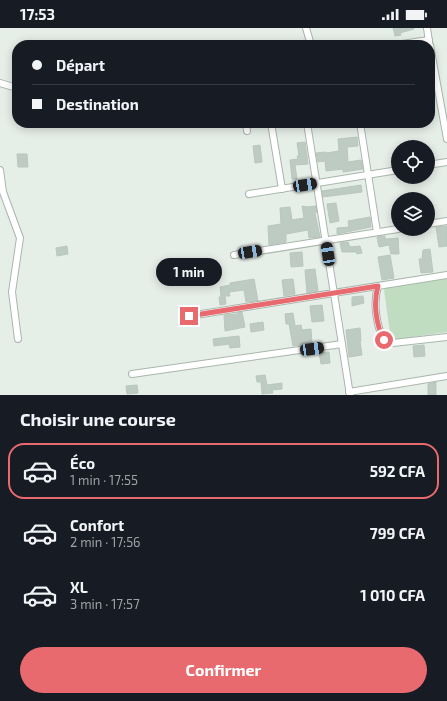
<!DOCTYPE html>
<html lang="fr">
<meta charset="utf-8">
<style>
body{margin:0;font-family:"Exo 2",sans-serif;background:#242831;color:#f1f3f6;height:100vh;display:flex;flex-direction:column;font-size:15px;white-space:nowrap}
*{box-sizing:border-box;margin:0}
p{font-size:13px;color:#9ea1a6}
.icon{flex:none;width:22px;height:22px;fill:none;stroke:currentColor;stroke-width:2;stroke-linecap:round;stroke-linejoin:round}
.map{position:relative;height:367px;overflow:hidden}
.drawer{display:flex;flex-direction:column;background:#171b24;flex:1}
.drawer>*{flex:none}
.top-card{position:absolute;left:12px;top:12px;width:423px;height:88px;border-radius:16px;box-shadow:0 2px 10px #0003;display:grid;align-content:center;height:88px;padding:0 20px;background:#171b24}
.fabs{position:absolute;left:391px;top:112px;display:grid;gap:8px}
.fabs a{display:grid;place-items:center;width:44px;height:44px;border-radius:50%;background:#171b24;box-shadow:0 2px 10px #0003;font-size:20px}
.end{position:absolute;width:18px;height:18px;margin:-9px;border:5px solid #e86a6f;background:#fff;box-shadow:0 0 0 2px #fff}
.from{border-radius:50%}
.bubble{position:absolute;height:28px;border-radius:14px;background:#171b24;box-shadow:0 2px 10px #0003;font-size:13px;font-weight:700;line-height:28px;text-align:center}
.car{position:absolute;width:12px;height:24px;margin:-12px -6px;border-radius:5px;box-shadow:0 0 3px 1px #0007;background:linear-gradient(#222 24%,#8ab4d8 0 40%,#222 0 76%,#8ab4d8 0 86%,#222 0)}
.top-card b{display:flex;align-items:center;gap:14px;height:38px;font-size:15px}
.top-card b+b{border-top:1px solid #363941}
.top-card i{width:10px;height:10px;background:#f1f3f6}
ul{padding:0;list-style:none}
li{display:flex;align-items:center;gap:12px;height:56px;margin:0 8px 6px;padding:0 12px;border:2px solid transparent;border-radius:16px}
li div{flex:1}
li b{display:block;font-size:15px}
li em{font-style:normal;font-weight:700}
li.selected{border-color:#e86a6f}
li>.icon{width:36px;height:36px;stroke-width:1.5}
h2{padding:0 20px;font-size:18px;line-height:48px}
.primary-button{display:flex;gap:8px;margin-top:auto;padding:8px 20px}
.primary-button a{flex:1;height:46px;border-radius:24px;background:#e86a6f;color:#fff;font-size:16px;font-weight:700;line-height:46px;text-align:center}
.status{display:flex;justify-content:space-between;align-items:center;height:28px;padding:0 20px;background:#171b24;direction:ltr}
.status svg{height:11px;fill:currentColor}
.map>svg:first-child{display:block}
</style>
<div class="status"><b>17:53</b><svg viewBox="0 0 49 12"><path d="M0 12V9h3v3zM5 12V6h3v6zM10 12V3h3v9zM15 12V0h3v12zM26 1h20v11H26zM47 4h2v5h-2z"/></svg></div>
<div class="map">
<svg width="447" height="367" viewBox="0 0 447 367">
<rect width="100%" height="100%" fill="#e6eee8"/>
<polygon fill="#c1ddc1" points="447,250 447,304 391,312 384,262 386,259"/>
<g fill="#becbc3" stroke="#b9c7bd">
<polygon points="393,0 414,0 414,1 400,5 401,7 395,8"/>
<polygon points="357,109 358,118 347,119 348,134 361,132 363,141 343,144 343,141 326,143 325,133 318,134 316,125 326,124 326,125 339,123 338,111"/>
<polygon points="305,114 308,136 295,137 297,151 292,151 290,132 298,131 297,128 299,128 297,115"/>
<polygon points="260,117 262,134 255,135 253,118"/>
<polygon points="17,126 27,126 28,139 18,139"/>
<polygon points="361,157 362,164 323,169 322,163"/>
<polygon points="336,175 339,193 330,195 327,176"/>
<polygon points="302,178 307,179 316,178 317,184 315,185 320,209 309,210 308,202 286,206 286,214 269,217 268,198 281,196 280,180 290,179 292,192 304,190"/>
<polygon points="370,189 371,199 337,206 337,200 349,199 348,193"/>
<polygon points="447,198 447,218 439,219 436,199"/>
<polygon points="385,208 385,211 398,210 399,226 391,226 389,217 379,219 377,209"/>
<polygon points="348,214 350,219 360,218 362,225 357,226 356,224 342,224 340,215"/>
<polygon points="67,218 68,226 57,228 56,220"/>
<polygon points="430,221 433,244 421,245 419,231 422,231 423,222"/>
<polygon points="302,224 303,238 291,239 290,225"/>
<polygon points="390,227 394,250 382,252 378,229"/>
<polygon points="315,241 318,263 307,265 305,242"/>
<polygon points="254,251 258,273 246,274 244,262 229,264 230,268 225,268 226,276 220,277 219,269 221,269 220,259 230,257 230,255"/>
<polygon points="293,251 295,266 284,268 282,252"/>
<polygon points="363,268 364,275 352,278 352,269"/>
<polygon points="322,277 324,293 312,294 310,278"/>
<polygon points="242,284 245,299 225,303 224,287 237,286 237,285"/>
<polygon points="293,285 295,298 301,297 302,302 311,301 312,315 293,318 289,296 286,296 285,286"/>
<polygon points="263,294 264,302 251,304 250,296"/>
<polygon points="360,300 361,313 360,313 362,327 349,329 346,302"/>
<polygon points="239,308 240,319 230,320 229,316 214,318 213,311"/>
<polygon points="424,317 425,328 414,329 413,318"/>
<polygon points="329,324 330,335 321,336 319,325"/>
<polygon points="265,347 267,357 282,355 282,361 272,362 273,365 262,366 261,354 257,354 256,348"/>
<polygon points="436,354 436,367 428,367 428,356"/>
<polygon points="137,357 138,365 127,366 126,358"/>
</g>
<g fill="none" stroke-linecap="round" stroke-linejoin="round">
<defs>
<g id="minor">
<polyline points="306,0 311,17"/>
<polyline points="427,0 429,14"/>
<polyline points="395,17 429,12"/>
<polyline points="430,17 447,111"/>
<polyline points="0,55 17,60"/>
<polyline points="246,95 247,103"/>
<polyline points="271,95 282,161"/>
<polyline points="307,95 350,367"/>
<polyline points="360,95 377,204"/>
<polyline points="428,137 447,134"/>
<polyline points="0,142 3,164 20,210 12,264 18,311"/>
<polyline points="249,166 398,142"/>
<polyline points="428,196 447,193"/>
<polyline points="234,227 398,201"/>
<path d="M378 258C373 275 376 297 384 312L393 315 447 309"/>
<polyline points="189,288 447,247"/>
<polyline points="132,346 342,316"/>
<polyline points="349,364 447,348"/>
</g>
</defs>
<use href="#minor" stroke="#a9b6ad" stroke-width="8"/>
<use href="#minor" stroke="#fff" stroke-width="6"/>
</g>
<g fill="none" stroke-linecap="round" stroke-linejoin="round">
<path stroke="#e86a6f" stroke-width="5" d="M189 288 378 258C373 275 376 297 384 312"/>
</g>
</svg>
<div class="fabs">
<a><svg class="icon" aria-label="locate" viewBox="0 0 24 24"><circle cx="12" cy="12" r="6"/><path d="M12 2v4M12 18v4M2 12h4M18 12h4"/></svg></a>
<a><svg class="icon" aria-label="layers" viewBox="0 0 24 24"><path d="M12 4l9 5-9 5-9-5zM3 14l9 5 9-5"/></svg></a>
</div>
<i class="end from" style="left:384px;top:312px"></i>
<i class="end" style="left:189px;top:288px"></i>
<div class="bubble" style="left:156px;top:230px;width:66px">1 min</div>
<i class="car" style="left:305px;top:157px;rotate:81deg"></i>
<i class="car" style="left:250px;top:224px;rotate:81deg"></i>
<i class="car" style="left:328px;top:226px;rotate:351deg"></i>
<i class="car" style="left:312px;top:321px;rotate:82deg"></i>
<div class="top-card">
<b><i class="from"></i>Départ</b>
<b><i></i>Destination</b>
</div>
</div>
<section class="drawer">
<h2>Choisir une course</h2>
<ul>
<li class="selected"><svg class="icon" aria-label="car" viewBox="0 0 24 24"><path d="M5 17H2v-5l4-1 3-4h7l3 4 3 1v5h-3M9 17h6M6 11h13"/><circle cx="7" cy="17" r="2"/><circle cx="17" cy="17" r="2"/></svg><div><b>Éco</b><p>1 min · 17:55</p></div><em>592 CFA</em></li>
<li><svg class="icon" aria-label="car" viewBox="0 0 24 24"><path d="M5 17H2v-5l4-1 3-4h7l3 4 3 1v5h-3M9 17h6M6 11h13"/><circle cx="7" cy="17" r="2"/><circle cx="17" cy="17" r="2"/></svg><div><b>Confort</b><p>2 min · 17:56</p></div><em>799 CFA</em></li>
<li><svg class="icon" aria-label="car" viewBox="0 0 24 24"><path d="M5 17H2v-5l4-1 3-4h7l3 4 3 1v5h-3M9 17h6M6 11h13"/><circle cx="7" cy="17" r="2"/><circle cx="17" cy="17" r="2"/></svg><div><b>XL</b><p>3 min · 17:57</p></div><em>1 010 CFA</em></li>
</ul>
<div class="primary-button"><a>Confirmer</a></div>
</section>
